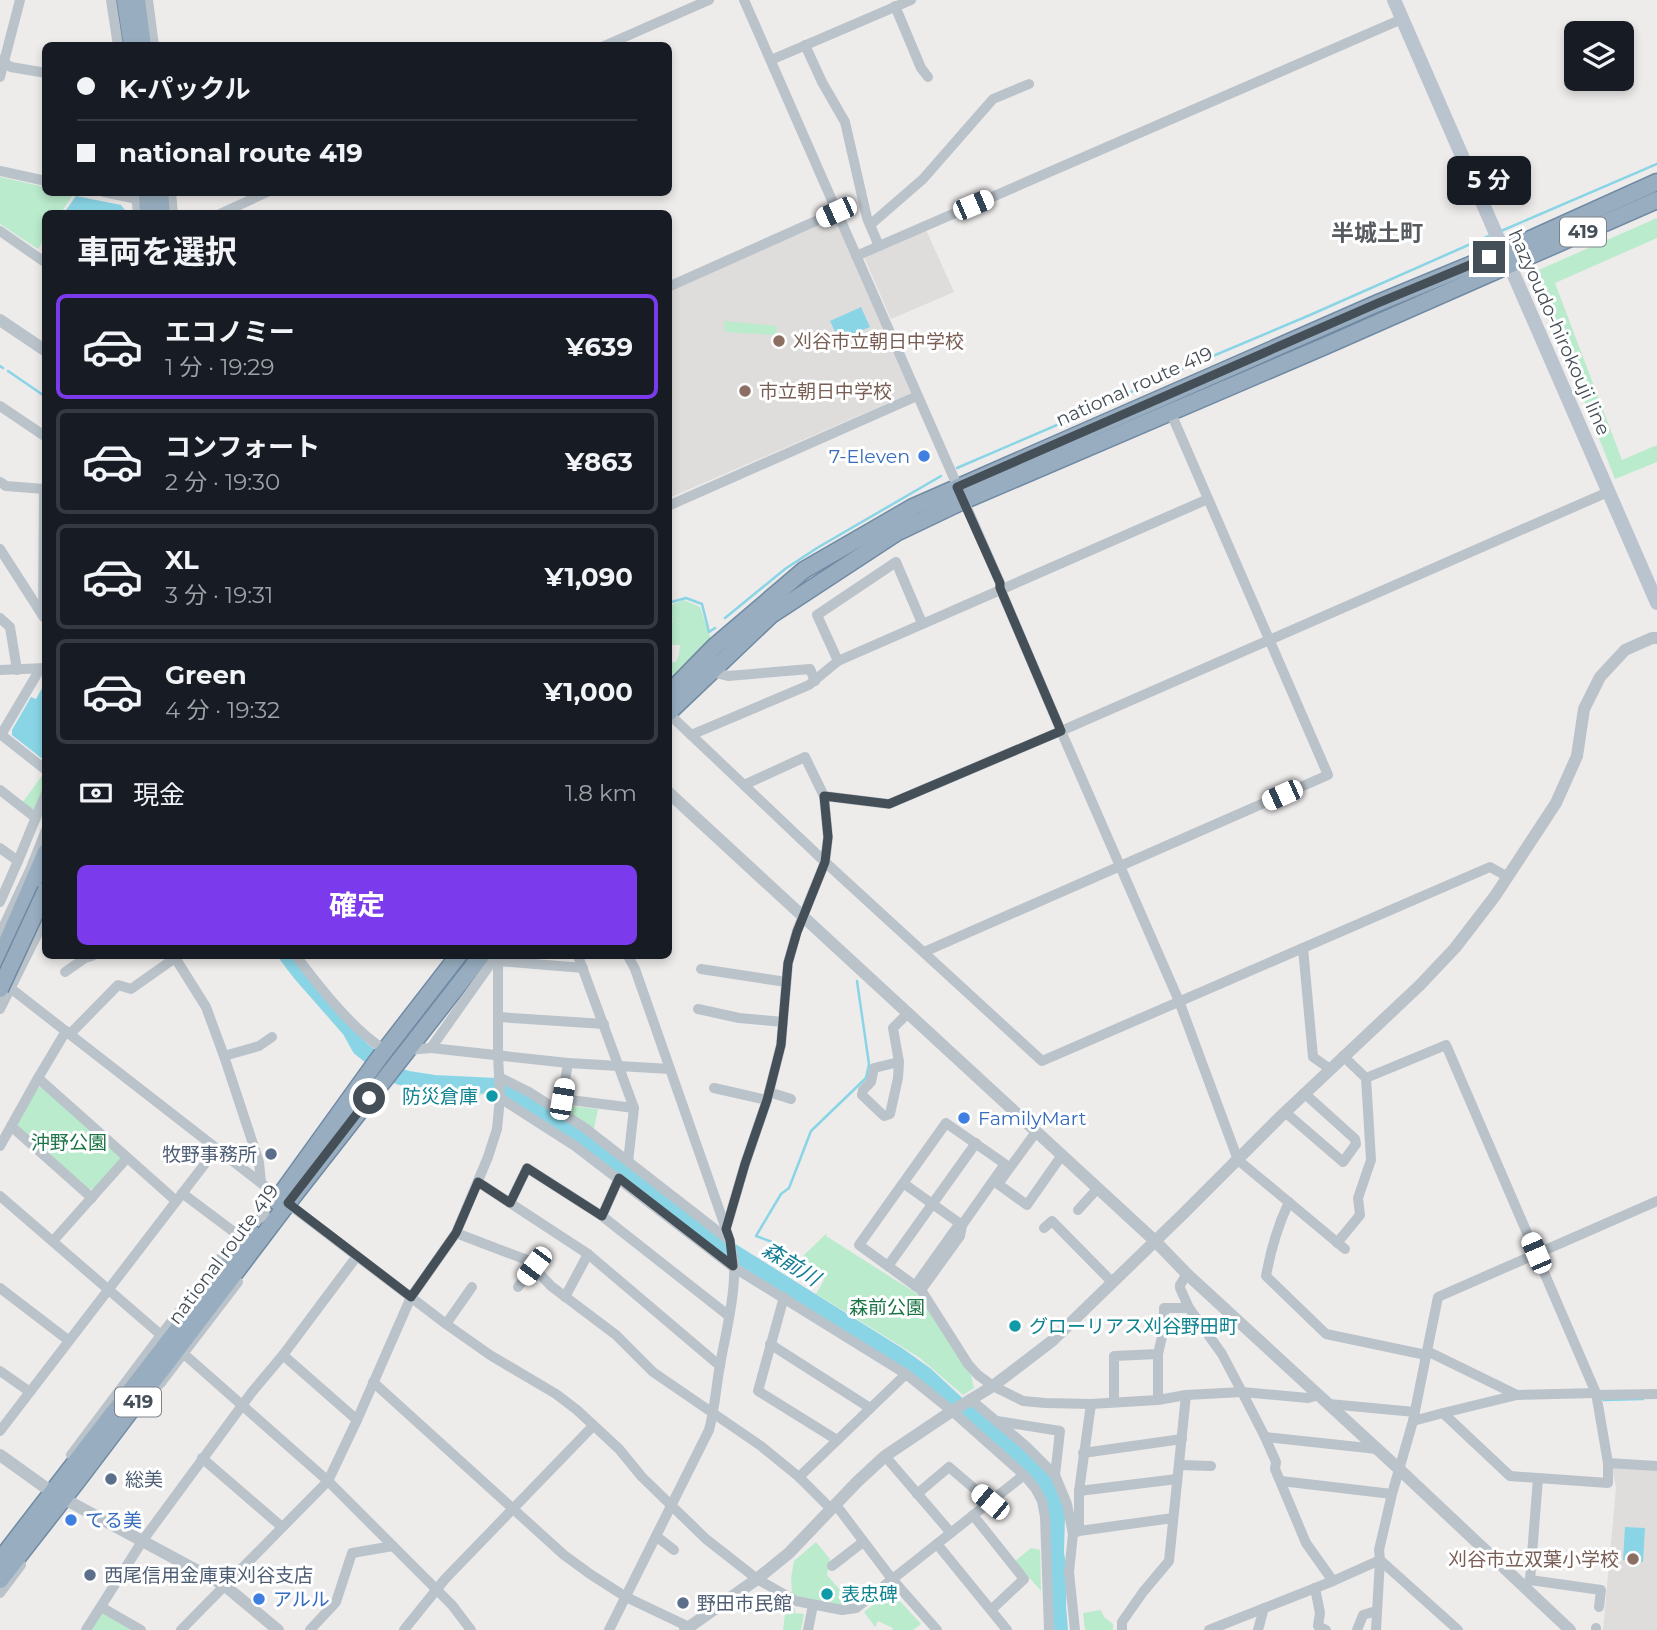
<!DOCTYPE html>
<html lang="ja">
<meta charset="utf-8">
<style>
body{margin:0;font-family:Montserrat,"Noto Sans JP",sans-serif;background:#242831;color:#f1f3f6;height:100vh;display:flex;flex-direction:column;font-size:26px;white-space:nowrap}
*{box-sizing:border-box;margin:0}
p{font-size:23px;color:#9ea1a6}
.icon{flex:none;width:38px;height:38px;fill:none;stroke:currentColor;stroke-width:2;stroke-linecap:round;stroke-linejoin:round}
.map{position:relative;flex:1;overflow:hidden}
.details{position:absolute;left:42px;top:210px;width:630px;height:749px;display:flex;flex-direction:column;background:#171b24;border-radius:10px;box-shadow:0 4px 10px #0003}
.details>*{flex:none}
.guide{position:absolute;left:42px;top:42px;width:630px;height:154px;border-radius:10px;box-shadow:0 4px 10px #0003;display:grid;align-content:center;height:154px;padding:0 35px;background:#171b24}
.tools{position:absolute;left:1564px;top:21px;display:grid;gap:14px}
.tools a{display:grid;place-items:center;width:70px;height:70px;border-radius:10px;background:#171b24;box-shadow:0 4px 10px #0003;font-size:35px}
.end{position:absolute;width:32px;height:32px;margin:-16px;border:9px solid #454f57;background:#fff;box-shadow:0 0 0 4px #fff}
.from{border-radius:50%}
.bubble{position:absolute;height:49px;border-radius:10px;background:#171b24;box-shadow:0 4px 10px #0003;font-size:23px;font-weight:700;line-height:49px;text-align:center}
.car{position:absolute;width:21px;height:42px;margin:-21px -10px;border-radius:9px;box-shadow:0 0 5px 2px #0007;background:linear-gradient(#fff 24%,#345 0 40%,#fff 0 76%,#345 0 86%,#fff 0)}
.guide b{display:flex;align-items:center;gap:24px;height:66px;font-size:26px}
.guide b+b{border-top:2px solid #363941}
.guide i{width:18px;height:18px;background:#f1f3f6}
ul{padding:0;list-style:none}
li{display:flex;align-items:center;gap:21px;height:105px;margin:0 14px 10px;padding:0 21px;border:4px solid #363941;border-radius:10px}
li div{flex:1}
li b{display:block;font-size:26px}
li em{font-style:normal;font-weight:700}
li.active{border-color:#7c3aed}
li>.icon{width:63px;height:63px;stroke-width:1.5}
h2{padding:0 35px;font-size:32px;line-height:84px}
.pay{display:flex;align-items:center;gap:18px;height:77px;padding:0 35px;font-size:26px}
.pay p{margin-inline-start:auto}
.action{display:flex;gap:14px;margin-top:auto;padding:14px 35px}
.action a{flex:1;height:80px;border-radius:10px;background:#7c3aed;color:#fff;font-size:28px;font-weight:700;line-height:80px;text-align:center}
.map>svg:first-child{display:block}
</style>
<div class="map">
<svg width="1657" height="1630" viewBox="0 0 1657 1630">
<rect width="100%" height="100%" fill="#eeebeb"/>
<g fill="#dfdcdc">
<polygon points="835,218 911,393 669,498 669,290"/>
<polygon points="926,230 954,292 891,319 864,257"/>
<polygon points="1614,1464 1657,1468 1657,1630 1603,1630 1616,1488 1612,1468"/>
</g>
<g fill="#baebcc">
<polygon points="0,177 45,187 46,192 74,193 61,213 46,214 45,238 38,249 0,224"/>
<polygon points="1657,218 1657,238 1555,283 1622,460 1657,445 1657,462 1615,479 1534,272"/>
<polygon points="724,321 777,326 776,335 725,332"/>
<polygon points="684,600 700,607 711,640 669,683 668,662 676,662 679,654 680,645 669,645 669,623 673,622 669,611 669,606"/>
<polygon points="44,773 45,775 45,783 34,812 22,803"/>
<path d="M405 1080 434 1084 487 1086 491 1092C464 1103 424 1092 397 1084Z"/>
<polygon points="36,1087 41,1087 120,1156 120,1160 93,1189 89,1189 18,1127 17,1122"/>
<polygon points="563,1105 598,1109 593,1133 559,1110"/>
<polygon points="827,1233 826,1236 916,1293 960,1355 971,1375 974,1388 963,1395 920,1358 818,1295 815,1296 824,1280 803,1256"/>
<polygon points="816,1542 830,1559 827,1575 852,1604 842,1606 792,1595 791,1578 794,1561"/>
<polygon points="1031,1548 1040,1550 1041,1591 1015,1561"/>
<polygon points="883,1597 898,1599 921,1624 913,1630 892,1630 893,1628 878,1621 875,1627 864,1612"/>
<polygon points="786,1606 795,1608 795,1613 804,1614 801,1630 783,1630"/>
<polygon points="1101,1610 1104,1617 1113,1624 1113,1630 1085,1630 1083,1613"/>
<polygon points="102,1613 131,1630 91,1630"/>
</g>
<g fill="#89d5e6">
<polygon points="76,196 121,205 125,210 125,213 64,213"/>
<polygon points="861,307 870,327 839,340 830,321"/>
<polygon points="45,683 45,761 12,735 12,730 31,697 36,699"/>
<polygon points="1625,1527 1645,1528 1643,1562 1623,1560"/>
</g>
<g fill="none" stroke-linecap="round" stroke-linejoin="round">
<g stroke="#89d5e6" stroke-width="2.5">
<polyline points="1501,231 1657,164"/>
<polyline points="0,366 3,368"/>
<polyline points="8,371 46,397"/>
<polyline points="1163,377 1310,315 1491,235"/>
<polyline points="957,468 1101,406 1150,383"/>
<polyline points="668,603 686,598 702,604 709,632 715,628"/>
<polyline points="725,618 785,569 817,548 941,476"/>
<polyline points="791,1253 775,1243 756,1236 781,1194 789,1188 811,1131 866,1078 869,1064 857,981"/>
<polyline points="1604,1400 1643,1399"/>
</g>
<polyline stroke="#89d5e6" stroke-width="16" points="287,956 300,973 350,1030 360,1048 394,1075 408,1079 434,1083 496,1086 511,1090 580,1136 722,1245 898,1355 926,1375 968,1414 1000,1438 1048,1486 1055,1501 1057,1514 1056,1553 1059,1572 1058,1607 1060,1630"/>
<defs>
<g id="trunk">
<polyline points="125,0 132,46"/>
<polyline points="137,0 143,46"/>
<polyline points="147,192 148,214"/>
<polyline points="160,192 162,214"/>
<polyline points="668,694 715,646 804,570 913,507 1378,303 1504,251 1657,182"/>
<polyline points="668,713 771,615 896,533 963,501 1325,346 1657,200"/>
<polyline points="0,958 46,852"/>
<polyline points="276,1201 379,1058 458,956"/>
<polyline points="0,1560 252,1233"/>
<polyline points="0,1580 78,1480 288,1203 481,956"/>
</g>
</defs>
<use href="#trunk" stroke="#708aa4" stroke-width="19"/>
<g stroke="#bac3ca" stroke-width="10">
<polyline points="111,0 118,46"/>
<polyline points="148,0 154,46"/>
<polyline points="895,6 921,68 928,77"/>
<polyline points="805,45 822,82 845,122 867,218 879,246"/>
<polyline points="604,46 709,0"/>
<polyline points="0,60 11,67 46,73"/>
<polyline points="771,60 911,0"/>
<polyline points="0,77 20,0"/>
<polyline points="0,171 46,181"/>
<polyline points="104,192 137,199"/>
<polyline points="171,192 173,214"/>
<polyline points="136,193 138,214"/>
<polyline points="220,214 267,192"/>
<polyline points="870,225 923,179 993,99 1029,84"/>
<polyline points="0,231 46,263"/>
<polyline points="856,256 1402,19"/>
<polyline points="668,287 836,212"/>
<polyline points="0,406 46,437"/>
<polyline points="0,482 6,486 44,489 46,486"/>
<polyline points="44,489 43,616 46,619"/>
<polyline points="668,506 917,396"/>
<polyline points="0,549 43,616"/>
<polyline points="0,618 10,627 17,670"/>
<polyline points="838,661 817,615 896,562 922,623"/>
<polyline points="0,670 45,668"/>
<polyline points="712,672 728,676 810,669 815,681"/>
<polyline points="668,713 825,862 1042,1061 1490,867 1508,877"/>
<polyline points="0,734 46,770"/>
<polyline points="1,735 40,669"/>
<polyline points="691,735 809,685 838,661 1208,499"/>
<polyline points="744,785 805,757 824,796"/>
<polyline points="0,790 36,818"/>
<polyline points="0,848 18,861 46,793"/>
<polyline points="0,902 18,861"/>
<polyline points="0,934 30,870 46,830"/>
<polyline points="1303,948 1313,1057 1330,1069"/>
<polyline points="924,952 1328,775 1170,411"/>
<polyline points="174,956 206,1007 224,1056 259,1162 261,1183"/>
<path d="M296 956C318 985 351 1028 382 1048"/>
<polyline points="578,956 634,1108 628,1162"/>
<polyline points="498,961 583,968"/>
<polyline points="701,969 786,982"/>
<polyline points="65,972 85,958 92,956"/>
<polyline points="0,980 261,1183 446,1324 490,1355 556,1394 577,1410 619,1449 642,1477 706,1539 757,1579 796,1601 842,1610 856,1608 1024,1475"/>
<polyline points="0,1009 46,917"/>
<polyline points="698,1009 739,1018 783,1022"/>
<polyline points="498,1017 604,1024"/>
<polyline points="70,1034 118,985 131,989 175,958"/>
<polyline points="431,1048 568,1063 670,1069"/>
<polyline points="408,1050 431,1048 496,956"/>
<polyline points="224,1056 259,1046 272,1037"/>
<polyline points="1343,1056 1366,1078 1446,1045 1596,1393 1608,1463 1608,1483 1538,1478 1530,1580 1524,1586"/>
<polyline points="899,1062 874,1068 871,1082 863,1090 862,1095 884,1116 890,1114 898,1078 899,1062 893,1028 907,1014"/>
<polyline points="568,1063 562,1099 634,1108"/>
<polyline points="499,1077 529,1092 585,1128 729,1240"/>
<polyline points="38,1078 175,1200"/>
<polyline points="714,1088 767,1100"/>
<polyline points="769,1092 791,1099"/>
<polyline points="500,1098 575,1146 733,1267 906,1374 952,1411 1024,1475 1035,1488 1042,1501 1045,1517 1049,1630"/>
<polyline points="1285,1112 1343,1162 1356,1144 1355,1139 1304,1093"/>
<polyline points="11,1126 92,1198"/>
<polyline points="1036,1132 998,1184 1027,1205 1062,1155"/>
<polyline points="0,1146 38,1078 66,1031"/>
<polyline points="478,1182 588,1254 720,1366"/>
<polyline points="903,1183 962,1225 1005,1164 946,1123 859,1245 921,1290 968,1364 978,1375 993,1386 1023,1401 1045,1403 1091,1404 1158,1400 1186,1395 1242,1392 1308,1398 1319,1395"/>
<polyline points="182,1193 238,1235"/>
<polyline points="0,1196 161,1335"/>
<path d="M1289 1202C1277 1227 1271 1248 1266 1276L1326 1334 1426 1355"/>
<polyline points="510,1203 527,1168 602,1216 729,1316"/>
<polyline points="1078,1210 1098,1188"/>
<polyline points="602,1216 619,1178"/>
<polyline points="1044,1228 1052,1221 1112,1282"/>
<polyline points="726,1229 745,1164 767,1100 781,1045 788,963 797,931 825,862 828,837 824,796 889,804 1061,731 1000,588 1000,583 744,0"/>
<polyline points="456,1233 527,1260 551,1286 616,1335 653,1372 761,1446 799,1477 831,1509"/>
<polyline points="53,1241 127,1158"/>
<polyline points="1337,1243 1360,1215 1358,1198 1371,1160 1366,1078"/>
<polyline points="1345,1249 1238,1160 1179,1001 1061,731 1608,492"/>
<polyline points="888,1266 976,1143"/>
<polyline points="1187,1274 1180,1285 1180,1288 1189,1308 1222,1354 1242,1392 1265,1437 1276,1462 1275,1469 1306,1543 1333,1581"/>
<polyline points="915,1286 960,1223"/>
<polyline points="518,1287 534,1266"/>
<polyline points="0,1288 68,1340"/>
<polyline points="921,1290 960,1236 962,1225"/>
<polyline points="565,1297 588,1254"/>
<polyline points="784,1297 758,1391 837,1440"/>
<polyline points="446,1324 472,1287"/>
<polyline points="770,1344 870,1408"/>
<polyline points="1427,1351 1413,1421 1392,1494 1379,1550 1380,1560 1458,1630"/>
<polyline points="184,1354 328,1481 452,1605 471,1630"/>
<polyline points="283,1355 357,1420"/>
<polyline points="0,1371 30,1392"/>
<polyline points="373,1382 564,1555 590,1574 626,1597 689,1627"/>
<polyline points="160,1384 238,1282"/>
<polyline points="1596,1393 1517,1395 1427,1351 1438,1297 1657,1201"/>
<polyline points="1517,1395 1443,1413 1510,1476 1538,1478"/>
<polyline points="1596,1395 1657,1394"/>
<polyline points="970,1399 1026,1446 1055,1475 1067,1504 1073,1534 1069,1572 1075,1630"/>
<polyline points="1158,1400 1158,1354 1164,1328 1164,1308 1189,1308"/>
<polyline points="1114,1402 1114,1356 1158,1354"/>
<polyline points="1329,1404 1415,1412"/>
<polyline points="997,1421 1060,1431 1055,1475"/>
<polyline points="1413,1421 1443,1413"/>
<polyline points="0,1431 217,1148"/>
<polyline points="1265,1437 1377,1449"/>
<polyline points="1083,1453 1182,1439"/>
<polyline points="71,1455 161,1335 245,1227 265,1215"/>
<polyline points="885,1456 951,1533"/>
<polyline points="202,1458 282,1527"/>
<polyline points="1608,1463 1657,1466"/>
<polyline points="1179,1465 1211,1466"/>
<polyline points="799,1477 906,1374"/>
<polyline points="1281,1481 1392,1494"/>
<polyline points="1079,1491 1177,1479"/>
<polyline points="917,1494 949,1467 990,1502"/>
<polyline points="836,1505 892,1579 937,1630"/>
<polyline points="973,1515 1024,1579 991,1610"/>
<polyline points="1079,1531 1079,1491 1091,1404"/>
<polyline points="1074,1533 1079,1531 1173,1518"/>
<polyline points="656,1536 674,1550"/>
<polyline points="937,1544 1007,1630"/>
<polyline points="832,1566 863,1542"/>
<polyline points="1530,1580 1601,1590 1599,1607"/>
<polyline points="1315,1588 1320,1613 1318,1626 1326,1630"/>
<polyline points="0,1593 21,1565"/>
<polyline points="101,1607 141,1630"/>
<polyline points="86,1630 143,1540 252,1392 283,1355 357,1256"/>
<polyline points="181,1630 328,1481 357,1420 411,1297 456,1233 488,1157 497,1129 500,1098 498,1054 498,956"/>
<polyline points="310,1630 336,1602 352,1553 393,1546"/>
<polyline points="404,1630 445,1579 593,1426"/>
<path d="M609 1630 709 1430C715 1408 716 1387 720 1365 725 1336 733 1307 734 1278 735 1262 731 1244 726 1229L635 969 628 956"/>
<polyline points="808,1630 813,1605"/>
<polyline points="1122,1630 1122,1622 1143,1592 1169,1561 1186,1395"/>
<polyline points="1209,1630 1333,1581 1380,1560 1376,1630"/>
<polyline points="1258,1630 1264,1608"/>
<polyline points="1357,1630 1363,1615 1376,1611"/>
<polyline points="1596,1630 1596,1628"/>
</g>
<g stroke="#bac3ca" stroke-width="12">
<polyline points="0,320 46,351"/>
<polyline points="668,792 1155,1241 1187,1274 1399,1469 1570,1630"/>
<polyline points="0,1455 46,1488 70,1502 224,1585 278,1630"/>
<polyline points="685,1630 757,1579 789,1553 857,1482 885,1456 952,1411 993,1386 1052,1341 1182,1215 1280,1117 1420,985 1455,948 1495,896 1556,803 1577,756 1584,709 1600,677 1625,650 1652,638 1657,638"/>
</g>
<polyline stroke="#b9c4cf" stroke-width="14" points="1394,0 1657,603"/>
<use href="#trunk" stroke="#98aec0" stroke-width="16"/>
<defs>
<polyline id="trunk-bridge" points="0,989 46,890"/>
</defs>
<use href="#trunk-bridge" stroke="#708aa4" stroke-width="19" stroke-linecap="butt"/>
<use href="#trunk-bridge" stroke="#98aec0" stroke-width="16"/>
</g>
<g fill="none" stroke-linecap="round" stroke-linejoin="round">
<polyline stroke="#454f57" stroke-width="9" points="369,1098 288,1203 411,1297 456,1233 478,1182 510,1203 527,1168 602,1216 619,1178 733,1266 730,1240 726,1229 745,1164 767,1100 781,1045 788,963 797,932 825,862 828,837 824,796 889,804 1061,731 1000,588 1000,583 957,487 1378,303 1489,257"/>
</g>
<g fill="#8d6e63" stroke="#fff" stroke-width="2.5">
<circle cx="779" cy="341" r="7"/>
<circle cx="745" cy="391" r="7"/>
<circle cx="1633" cy="1559" r="7"/>
</g>
<g fill="#3f7fe0" stroke="#fff" stroke-width="2.5">
<circle cx="924" cy="456" r="7"/>
<circle cx="964" cy="1118" r="7"/>
<circle cx="71" cy="1520" r="7"/>
<circle cx="259" cy="1599" r="7"/>
</g>
<g fill="#0f9aa8" stroke="#fff" stroke-width="2.5">
<circle cx="492" cy="1096" r="7"/>
<circle cx="1015" cy="1326" r="7"/>
<circle cx="827" cy="1594" r="7"/>
</g>
<g fill="#5c6f8a" stroke="#fff" stroke-width="2.5">
<circle cx="271" cy="1154" r="7"/>
<circle cx="111" cy="1479" r="7"/>
<circle cx="90" cy="1575" r="7"/>
<circle cx="683" cy="1603" r="7"/>
</g>
<g text-anchor="middle" stroke-width="6" stroke-linejoin="round" paint-order="stroke">
<g fill="#fff" stroke="#7d8489" stroke-width="2">
<rect x="1560" y="217.5" width="46" height="29" rx="5"/>
<rect x="115" y="1387.5" width="46" height="29" rx="5"/>
</g>
<g font-size="18" font-weight="bold" fill="#454f57">
<text x="1583" y="238">419</text>
<text x="138" y="1408">419</text>
</g>
<g font-size="19" fill="#454f57" stroke="#fff">
<text transform="translate(1560 332) rotate(66)" y="7">hazyoudo-hirokouji line</text>
<text transform="translate(1134 386) rotate(-24)" y="7">national route 419</text>
<text transform="translate(223 1254) rotate(-53)" y="7">national route 419</text>
</g>
<g font-size="19" fill="#785e54" stroke="#fff" text-anchor="start">
<text x="793" y="348">刈谷市立朝日中学校</text>
<text x="759" y="398">市立朝日中学校</text>
<text x="1619" y="1566" text-anchor="end">刈谷市立双葉小学校</text>
</g>
<g font-size="19" fill="#366cbe" stroke="#fff" text-anchor="start">
<text x="910" y="463" text-anchor="end">7-Eleven</text>
<text x="978" y="1125">FamilyMart</text>
<text x="85" y="1527">てる美</text>
<text x="273" y="1606">アルル</text>
</g>
<g font-size="19" fill="#0d838f" stroke="#fff" text-anchor="start">
<text x="478" y="1103" text-anchor="end">防災倉庫</text>
<text x="1029" y="1333">グローリアス刈谷野田町</text>
<text x="841" y="1601">表忠碑</text>
</g>
<g font-size="19" fill="#1b7445" stroke="#fff">
<text x="69" y="1149">沖野公園</text>
<text x="887" y="1314">森前公園</text>
</g>
<g font-size="19" fill="#4e5e75" stroke="#fff" text-anchor="start">
<text x="257" y="1161" text-anchor="end">牧野事務所</text>
<text x="125" y="1486">総美</text>
<text x="104" y="1582">西尾信用金庫東刈谷支店</text>
<text x="697" y="1610">野田市民館</text>
</g>
<g font-size="21" font-style="italic" fill="#137d95" stroke="#fff">
<text transform="translate(791 1264) rotate(32)" y="7">森前川</text>
</g>
<g font-size="23" font-weight="bold" fill="#585c60" stroke="#fff">
<text x="1377" y="241">半城土町</text>
</g>
</g>
</svg>
<div class="tools">
<a><svg class="icon" aria-label="layers" viewBox="0 0 24 24"><path d="M12 4l9 5-9 5-9-5zM3 14l9 5 9-5"/></svg></a>
</div>
<i class="end from" style="left:369px;top:1098px"></i>
<i class="end" style="left:1489px;top:257px"></i>
<div class="bubble" style="left:1447px;top:156px;width:84px">5 分</div>
<i class="car" style="left:973px;top:205px;rotate:67deg"></i>
<i class="car" style="left:836px;top:212px;rotate:246deg"></i>
<i class="car" style="left:1282px;top:795px;rotate:246deg"></i>
<i class="car" style="left:562px;top:1099px;rotate:10deg"></i>
<i class="car" style="left:1536px;top:1253px;rotate:337deg"></i>
<i class="car" style="left:534px;top:1266px;rotate:217deg"></i>
<i class="car" style="left:990px;top:1502px;rotate:310deg"></i>
<div class="guide">
<b><i class="from"></i>K-パックル</b>
<b><i></i>national route 419</b>
</div>
<section class="details">
<h2>車両を選択</h2>
<ul>
<li class="active"><svg class="icon" aria-label="car" viewBox="0 0 24 24"><path d="M5 17H2v-5l4-1 3-4h7l3 4 3 1v5h-3M9 17h6M6 11h13"/><circle cx="7" cy="17" r="2"/><circle cx="17" cy="17" r="2"/></svg><div><b>エコノミー</b><p>1 分 · 19:29</p></div><em>¥639</em></li>
<li><svg class="icon" aria-label="car" viewBox="0 0 24 24"><path d="M5 17H2v-5l4-1 3-4h7l3 4 3 1v5h-3M9 17h6M6 11h13"/><circle cx="7" cy="17" r="2"/><circle cx="17" cy="17" r="2"/></svg><div><b>コンフォート</b><p>2 分 · 19:30</p></div><em>¥863</em></li>
<li><svg class="icon" aria-label="car" viewBox="0 0 24 24"><path d="M5 17H2v-5l4-1 3-4h7l3 4 3 1v5h-3M9 17h6M6 11h13"/><circle cx="7" cy="17" r="2"/><circle cx="17" cy="17" r="2"/></svg><div><b>XL</b><p>3 分 · 19:31</p></div><em>¥1,090</em></li>
<li><svg class="icon" aria-label="car" viewBox="0 0 24 24"><path d="M5 17H2v-5l4-1 3-4h7l3 4 3 1v5h-3M9 17h6M6 11h13"/><circle cx="7" cy="17" r="2"/><circle cx="17" cy="17" r="2"/></svg><div><b>Green</b><p>4 分 · 19:32</p></div><em>¥1,000</em></li>
</ul>
<div class="pay"><svg class="icon" aria-label="cash" viewBox="0 0 24 24"><path d="M3 7h18v10H3z"/><circle cx="12" cy="12" r="2"/></svg>現金<p>1.8 km</p></div>
<div class="action"><a>確定</a></div>
</section>
</div>
